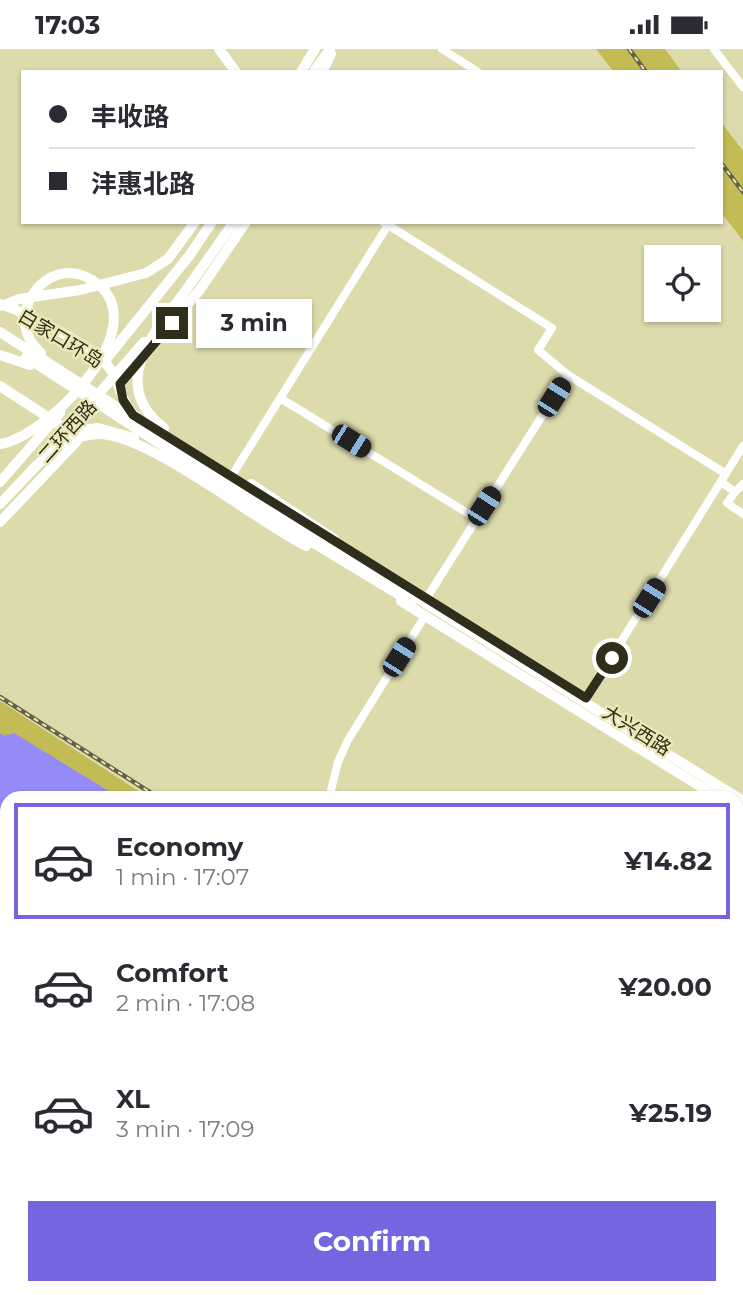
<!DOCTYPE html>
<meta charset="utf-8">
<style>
body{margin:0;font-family:Montserrat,"Noto Sans SC",sans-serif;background:#f7f7f7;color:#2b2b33;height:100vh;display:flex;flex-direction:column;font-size:26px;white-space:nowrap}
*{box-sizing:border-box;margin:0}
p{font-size:23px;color:#7c7c81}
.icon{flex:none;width:38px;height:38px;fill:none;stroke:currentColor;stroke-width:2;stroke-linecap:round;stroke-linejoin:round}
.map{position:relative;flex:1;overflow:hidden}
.side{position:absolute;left:0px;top:742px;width:744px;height:504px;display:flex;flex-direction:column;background:#fff;border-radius:21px 21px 0 0;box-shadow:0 2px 5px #0004}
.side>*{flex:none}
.top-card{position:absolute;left:21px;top:21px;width:702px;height:154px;border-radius:0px;box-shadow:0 2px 5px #0004;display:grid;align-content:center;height:154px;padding:0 28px;background:#fff}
.controls{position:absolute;left:644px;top:196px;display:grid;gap:14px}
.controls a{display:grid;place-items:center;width:77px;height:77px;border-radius:0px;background:#fff;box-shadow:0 2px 5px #0004;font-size:35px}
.end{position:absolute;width:32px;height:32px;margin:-16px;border:9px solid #2f2e1c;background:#fff;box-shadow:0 0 0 4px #fff}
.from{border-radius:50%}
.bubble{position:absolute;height:49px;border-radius:0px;background:#fff;box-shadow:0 2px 5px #0004;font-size:23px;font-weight:700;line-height:49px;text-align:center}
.car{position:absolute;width:21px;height:42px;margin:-21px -10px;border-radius:9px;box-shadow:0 0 5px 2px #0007;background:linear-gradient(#222 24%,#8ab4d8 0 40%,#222 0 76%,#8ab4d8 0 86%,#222 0)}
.top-card b{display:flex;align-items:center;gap:24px;height:66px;font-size:26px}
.top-card b+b{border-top:2px solid #e1e1e2}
.top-card i{width:18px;height:18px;background:#2b2b33}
ul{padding:12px 0 0;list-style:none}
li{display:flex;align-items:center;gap:21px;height:116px;margin:0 14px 10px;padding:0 14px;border:4px solid transparent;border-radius:0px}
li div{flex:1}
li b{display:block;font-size:26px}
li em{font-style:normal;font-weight:700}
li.selected{border-color:#7665e0}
li>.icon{width:63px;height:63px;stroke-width:1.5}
.cta{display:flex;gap:14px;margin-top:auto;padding:14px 28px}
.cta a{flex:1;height:80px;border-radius:0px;background:#7665e0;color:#fff;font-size:28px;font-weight:700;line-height:80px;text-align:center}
.status{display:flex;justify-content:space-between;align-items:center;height:49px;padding:0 35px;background:#fff;direction:ltr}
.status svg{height:19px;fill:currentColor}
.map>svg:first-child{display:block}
</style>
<div class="status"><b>17:03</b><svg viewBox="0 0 49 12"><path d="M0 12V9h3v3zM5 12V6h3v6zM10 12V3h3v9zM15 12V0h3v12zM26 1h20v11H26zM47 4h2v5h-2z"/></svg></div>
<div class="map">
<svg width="743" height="1246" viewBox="0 0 743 1246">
<rect width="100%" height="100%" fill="#dddbac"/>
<g fill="#c3bc55">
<polygon points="596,0 665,0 682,23 614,23"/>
<polygon points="721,73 743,102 743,192 721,163"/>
<polygon points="0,652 149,749 7,749 7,909 0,904"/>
</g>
<polygon fill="#958bf8" points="0,684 4,687 14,684 120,749 7,749 7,772 0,767"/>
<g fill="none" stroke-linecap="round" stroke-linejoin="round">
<g stroke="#fff" stroke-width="8">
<polyline points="442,0 478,23"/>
<polyline points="714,0 743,38"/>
<polyline points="388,176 552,279 538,301 568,326"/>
<polyline points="280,349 469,465"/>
<polyline points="231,428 388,176 383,173"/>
<polyline points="721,433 735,443 743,435"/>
<polyline points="735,443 727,454 743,465"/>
<polyline points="426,550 568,326 726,425"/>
<polyline points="586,649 743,397"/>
<polyline points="329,749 338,713 348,691 425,567"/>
<polyline points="0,1027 7,1031"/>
</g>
<g stroke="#fff" stroke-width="10">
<polyline points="219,0 236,23"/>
<polyline points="322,23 331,5"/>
<path d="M0 255C25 263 93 297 108 317 121 333 120 356 137 368"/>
<polyline points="2,257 19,250 80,241 146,224 168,210 195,173"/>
<polyline points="120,335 199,242 246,173"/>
<polyline points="0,337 69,382 98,379 134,389"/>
<polyline points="0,473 77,392"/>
<polyline points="401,552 719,749"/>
<polyline points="737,760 743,764"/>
</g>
<g stroke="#fff" stroke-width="10">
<polyline points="315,21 330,0"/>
<polyline points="301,23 315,0"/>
<polyline points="179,251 234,173"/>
<polyline points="0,283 313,484 743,752"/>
<polyline points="0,306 30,316"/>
<polyline points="26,308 307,490 411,553"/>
<polyline points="107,309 189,207 212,173"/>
<path d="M164 379C110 338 150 287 181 248"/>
<path d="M0 395C49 387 161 273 92 231 46 202 0 270 41 304"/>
<polyline points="53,397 144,293"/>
<path d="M32 421C50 403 73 384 101 385 152 388 255 471 306 497"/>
<polyline points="0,433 60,364"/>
<polyline points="251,435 334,490"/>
<polyline points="0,455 36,417"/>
</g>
<defs>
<g id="rail">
<polyline points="629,0 646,23"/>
<polyline points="721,114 743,143"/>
<polyline points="0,648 159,749"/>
<polyline points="737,1012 743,1015"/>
</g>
</defs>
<use href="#rail" stroke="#636147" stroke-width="4.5"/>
<use href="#rail" stroke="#eae8b9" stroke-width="2" stroke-dasharray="5" stroke-linecap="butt"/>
</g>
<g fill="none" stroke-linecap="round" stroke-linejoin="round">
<polyline stroke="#2f2e1c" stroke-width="9" points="172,274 120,335 123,351 133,366 586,649 612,609"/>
</g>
<g text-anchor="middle" stroke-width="5" stroke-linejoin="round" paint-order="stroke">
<g font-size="19" fill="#2f2e1c" stroke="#eae8b9">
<text transform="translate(61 289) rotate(31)" y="7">白家口环岛</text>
<text transform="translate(67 382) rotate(-48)" y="7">二环西路</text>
<text transform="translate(637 681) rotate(32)" y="7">大兴西路</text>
</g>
</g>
</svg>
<div class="controls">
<a><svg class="icon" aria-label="locate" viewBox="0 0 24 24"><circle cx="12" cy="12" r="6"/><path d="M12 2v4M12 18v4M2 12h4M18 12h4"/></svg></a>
</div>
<i class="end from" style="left:612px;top:609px"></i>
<i class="end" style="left:172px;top:274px"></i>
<div class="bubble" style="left:196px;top:250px;width:116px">3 min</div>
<i class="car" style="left:554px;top:348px;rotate:32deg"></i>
<i class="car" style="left:351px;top:392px;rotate:122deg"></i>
<i class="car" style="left:484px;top:457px;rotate:33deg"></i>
<i class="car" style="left:649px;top:549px;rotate:32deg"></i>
<i class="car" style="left:399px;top:608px;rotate:32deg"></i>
<div class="top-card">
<b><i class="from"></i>丰收路</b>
<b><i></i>沣惠北路</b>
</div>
<section class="side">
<ul>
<li class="selected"><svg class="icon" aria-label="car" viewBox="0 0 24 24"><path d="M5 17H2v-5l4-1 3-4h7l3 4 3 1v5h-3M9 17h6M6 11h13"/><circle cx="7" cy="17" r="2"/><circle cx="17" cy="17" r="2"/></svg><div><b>Economy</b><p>1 min · 17:07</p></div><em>¥14.82</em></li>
<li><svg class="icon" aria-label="car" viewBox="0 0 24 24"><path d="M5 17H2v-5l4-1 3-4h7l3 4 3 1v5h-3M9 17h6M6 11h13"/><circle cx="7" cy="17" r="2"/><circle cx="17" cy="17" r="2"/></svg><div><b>Comfort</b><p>2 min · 17:08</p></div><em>¥20.00</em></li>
<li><svg class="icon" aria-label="car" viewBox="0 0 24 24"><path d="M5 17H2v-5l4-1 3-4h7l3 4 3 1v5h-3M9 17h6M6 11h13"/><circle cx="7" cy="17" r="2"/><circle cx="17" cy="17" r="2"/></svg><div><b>XL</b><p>3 min · 17:09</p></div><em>¥25.19</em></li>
</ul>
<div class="cta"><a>Confirm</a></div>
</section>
</div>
